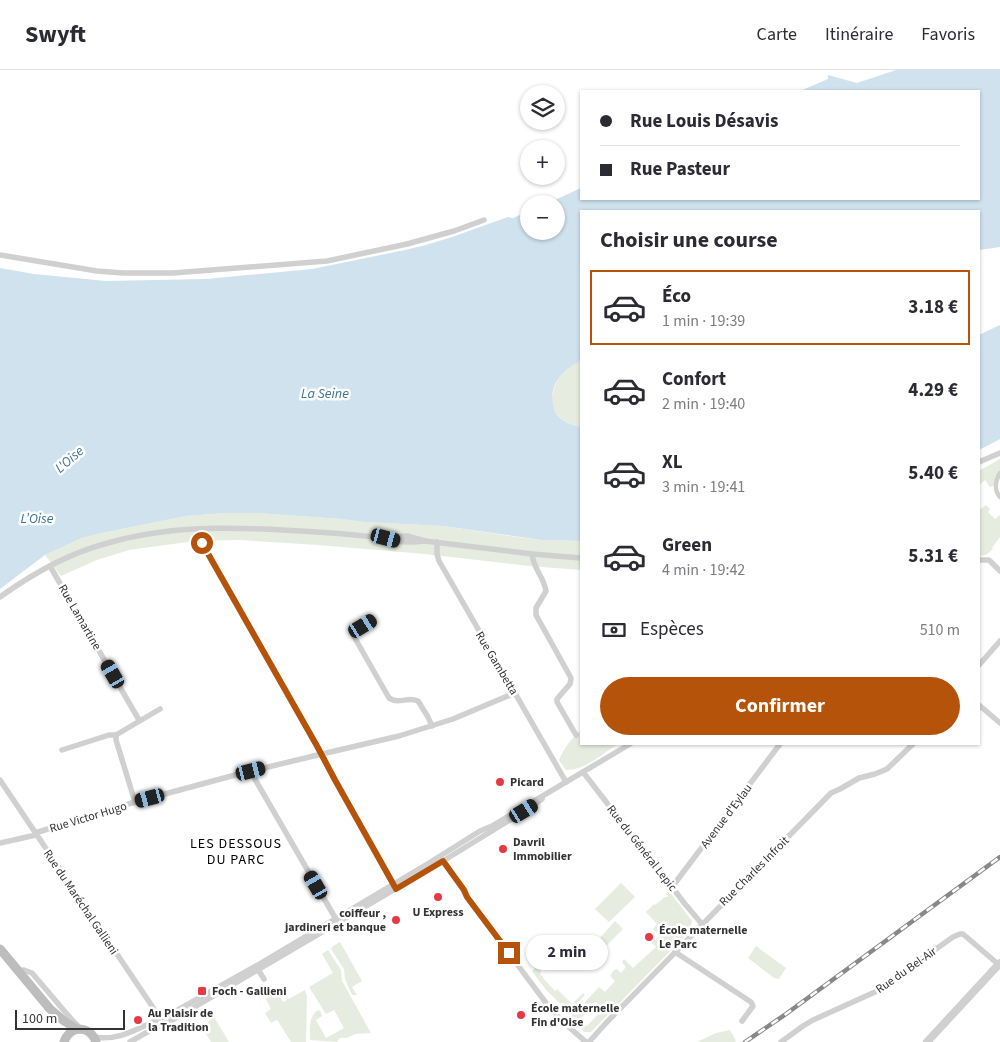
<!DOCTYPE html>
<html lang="fr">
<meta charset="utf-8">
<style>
body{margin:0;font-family:"Source Sans 3",sans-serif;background:#f2f2f3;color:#2b2b33;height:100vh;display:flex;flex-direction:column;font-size:19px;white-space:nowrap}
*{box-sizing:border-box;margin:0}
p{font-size:16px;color:#7c7c81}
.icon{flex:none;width:28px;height:28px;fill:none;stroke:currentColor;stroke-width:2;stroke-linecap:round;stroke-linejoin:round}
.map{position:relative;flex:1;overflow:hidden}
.panel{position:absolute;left:580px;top:140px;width:400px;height:535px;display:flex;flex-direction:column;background:#fff;border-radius:0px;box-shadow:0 1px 4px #0004}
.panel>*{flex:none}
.banner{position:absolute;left:580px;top:20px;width:400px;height:110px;border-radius:0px;box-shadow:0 1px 4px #0004;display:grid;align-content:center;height:110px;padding:0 20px;background:#fff}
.fabs{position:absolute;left:520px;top:15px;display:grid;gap:10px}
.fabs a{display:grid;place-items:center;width:45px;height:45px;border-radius:50%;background:#fff;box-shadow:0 1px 4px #0004;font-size:25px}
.scale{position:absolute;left:15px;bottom:12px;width:110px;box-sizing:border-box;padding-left:5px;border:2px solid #333;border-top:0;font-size:14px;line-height:18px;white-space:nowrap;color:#333;-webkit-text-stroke:4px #fff;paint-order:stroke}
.end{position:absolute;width:22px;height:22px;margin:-11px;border:6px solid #b45309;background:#fff;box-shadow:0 0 0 2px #fff}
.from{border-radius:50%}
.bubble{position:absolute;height:35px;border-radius:18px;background:#fff;box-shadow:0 1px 4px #0004;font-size:16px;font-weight:700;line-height:35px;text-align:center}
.car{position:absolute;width:15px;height:30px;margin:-15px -8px;border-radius:6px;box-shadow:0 0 4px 1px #0007;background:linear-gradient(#222 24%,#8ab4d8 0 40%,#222 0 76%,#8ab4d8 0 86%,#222 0)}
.banner b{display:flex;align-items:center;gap:18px;height:48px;font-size:19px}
.banner b+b{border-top:1px solid #e1e1e2}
.banner i{width:12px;height:12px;background:#2b2b33}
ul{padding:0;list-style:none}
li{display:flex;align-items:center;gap:15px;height:75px;margin:0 10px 8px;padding:0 10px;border:2px solid transparent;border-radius:0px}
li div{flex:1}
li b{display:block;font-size:19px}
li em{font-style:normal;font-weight:700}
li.current{border-color:#b45309}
li>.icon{width:45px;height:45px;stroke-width:1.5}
h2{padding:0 20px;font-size:22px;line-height:60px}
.pay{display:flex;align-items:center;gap:12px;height:55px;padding:0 20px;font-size:19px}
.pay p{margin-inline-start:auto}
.cta{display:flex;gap:10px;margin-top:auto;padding:10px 20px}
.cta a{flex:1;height:58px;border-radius:30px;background:#b45309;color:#fff;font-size:20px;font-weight:700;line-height:58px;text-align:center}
header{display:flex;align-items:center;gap:30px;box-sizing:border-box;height:70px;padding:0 25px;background:#fff;border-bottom:1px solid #e1e1e2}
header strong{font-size:24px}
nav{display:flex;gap:28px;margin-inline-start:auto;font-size:18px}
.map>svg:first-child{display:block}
</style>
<header>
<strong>Swyft</strong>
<nav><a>Carte</a><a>Itinéraire</a><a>Favoris</a></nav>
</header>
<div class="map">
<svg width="1000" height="972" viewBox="0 0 1000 972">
<rect width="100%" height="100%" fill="#fff"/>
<g fill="#e6ecdf">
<path d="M581 291V357C574 355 566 353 560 348 544 335 555 309 567 298 571 295 576 293 581 291Z"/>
<polygon points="1000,389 1000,401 993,416 990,417 985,410 979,415 979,401"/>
<polygon points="986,435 990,439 988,442 995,449 1000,445 1000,467 992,478 993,479 986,485 979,486 979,440"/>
<polygon points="227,443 256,443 341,449 364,452 443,456 517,467 541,470 581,471 581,500 529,496 425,484 318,475 239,470 195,471 129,480 97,490 61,506 45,485 82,468 102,463 186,446"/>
<path d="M581 660V674H616V675C601 685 585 700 566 700L559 690C564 678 572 668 581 660Z"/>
<polygon points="621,813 635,827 609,852 595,839"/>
<polygon points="669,821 692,851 689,862 591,962 584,962 572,947 572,945 580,936 587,942 580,949 587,956 603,939 596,932 589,940 584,935 585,932 599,917 605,922 615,911 610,906 614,900 617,899 621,903 626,897 622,892 624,889 633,898 656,877 644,864 646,861 655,870 660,866 653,859 657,854 646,842 654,834 655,835 665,827 667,827 668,826 666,823"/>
<polygon points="615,851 623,859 606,876 599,869"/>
<polygon points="340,872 362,911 352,917 357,925 352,925 345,909 344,899 331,879 333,876"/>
<polygon points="756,876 786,898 779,909 774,908 748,888"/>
<path d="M328 880 341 900 342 911 371 963 355 964 347 968H340L337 972 310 970C310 959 308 947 318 940L320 941 322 946 316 950 326 968 344 958 334 940 326 944 309 917 333 903 322 884Z"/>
<polygon points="543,890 547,894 540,901 541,902 540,904 543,907 543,908 555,921 557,919 572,934 583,923 585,925 569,942 546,920 532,901"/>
<path d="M257 920C264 923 269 926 277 922L283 932 305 920 307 926 306 972H291L278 951 276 950 271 953 265 943 271 939 265 927 256 923Z"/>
<polygon points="214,947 229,972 211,972 202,957"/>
<polygon points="730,960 736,971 735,972 697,972 716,963"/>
</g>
<g fill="#cfe2ee">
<path d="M896 0H1000V177L979 180V141H581V291C564 298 549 314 553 334 554 338 554 341 557 345 562 352 573 355 581 357V471L541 470 443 456 364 452 341 449 256 443H227L186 446 102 463 82 468 45 485 0 519V198L34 204 106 211 206 209 312 199 405 180 426 175 452 167 508 147 513 148 529 141V161H556V134H546L581 118V129H979V21H800L828 9V5L857 13Z"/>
<polygon points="1000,255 1000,369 979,380 979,265"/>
</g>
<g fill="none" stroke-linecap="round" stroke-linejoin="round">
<path stroke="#d0d0d0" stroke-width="4.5" d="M1000 403C995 411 994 420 1000 427"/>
<g stroke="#d0d0d0" stroke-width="5.5">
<polyline points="0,185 97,201 123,203 173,203 327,191 407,174 454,161 484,150"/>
<polyline points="979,392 1000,383"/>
<polyline points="200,459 201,469 206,481 317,676 335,710 395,816"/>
<polyline points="391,467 407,466 425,471 532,484 581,488"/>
<polyline points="437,472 437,484 439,491 566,712"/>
<path d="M532 484C533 498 544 507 546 521L536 538V545L571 608 570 614 557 629V632L576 665"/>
<polyline points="979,490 989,490 1000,501"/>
<polyline points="50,496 139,650"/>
<path d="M0 527C32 504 69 483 108 473 180 452 257 458 331 463 348 464 366 466 384 468 389 468 394 470 399 471 408 473 416 472 425 471"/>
<path d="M374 550 352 563 389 628C401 635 406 626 418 631L428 647 432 656"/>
<polyline points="979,595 1000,571"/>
<polyline points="979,635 1000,653"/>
<polyline points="62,680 109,665 116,665"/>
<polyline points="251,701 256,711 337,851"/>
<polyline points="583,702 685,834 702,854"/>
<polyline points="0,710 162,951"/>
<polyline points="135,732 116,670 116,665 160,639"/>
<polyline points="35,763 135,732 239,704 322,684 399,666 453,649 515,623"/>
<polyline points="0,773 36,765"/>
<polyline points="443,790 462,818 467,827 549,937 562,951 586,972"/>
<polyline points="672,817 780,674"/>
<polyline points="675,882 751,932 753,936 742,951"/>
<polyline points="257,898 264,909"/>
<polyline points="18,901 24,900 32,903 72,950 80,958"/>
<path d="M94 967C122 972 144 954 169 945L256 896 429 793 480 761 492 756 630 674"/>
<polyline points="130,972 163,953 169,952 443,791 534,735 542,729"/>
<polyline points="589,972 606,953 831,723 840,719 859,708 875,704 887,699 913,674"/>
<polyline points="781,972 803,956 813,950 875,922 953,867 960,864 963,864 999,895"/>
</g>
<polyline stroke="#d0d0d0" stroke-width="8" points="927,972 1000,893"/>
<g stroke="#bdbdbd" stroke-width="9">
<polyline points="0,879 50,939 64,951 77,959"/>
<path d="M64 972C70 955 90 955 96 972"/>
</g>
<defs>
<polyline id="rail" points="745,972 786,944 1000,787"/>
</defs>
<use href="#rail" stroke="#888" stroke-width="4.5"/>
<use href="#rail" stroke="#fff" stroke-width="2.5" stroke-dasharray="8" stroke-linecap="butt"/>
</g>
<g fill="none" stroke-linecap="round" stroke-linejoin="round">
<polyline stroke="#b45309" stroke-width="6" points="202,473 317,676 335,710 396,819 443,791 464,820 467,827 509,883"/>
</g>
<g fill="#e63946" stroke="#fff" stroke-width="2">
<circle cx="500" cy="712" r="5"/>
<circle cx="503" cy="779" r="5"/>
<circle cx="438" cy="827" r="5"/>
<circle cx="396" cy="850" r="5"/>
<circle cx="649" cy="867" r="5"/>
<rect x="197" y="916" width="10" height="10" rx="2.5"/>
<circle cx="521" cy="945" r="5"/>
<circle cx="138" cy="950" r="5"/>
</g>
<g text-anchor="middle" stroke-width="5" stroke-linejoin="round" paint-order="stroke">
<g font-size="12" fill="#333" stroke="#fff">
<text transform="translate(80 547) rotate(60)" y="4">Rue Lamartine</text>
<text transform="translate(497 593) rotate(59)" y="4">Rue Gambetta</text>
<text transform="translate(726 746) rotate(-53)" y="4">Avenue d'Eylau</text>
<text transform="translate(88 747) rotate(-17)" y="4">Rue Victor Hugo</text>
<text transform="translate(642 778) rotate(52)" y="4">Rue du Général Lepic</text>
<text transform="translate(754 801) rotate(-45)" y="4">Rue Charles Infroit</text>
<text transform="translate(81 832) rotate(56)" y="4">Rue du Maréchal Gallieni</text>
<text transform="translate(906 900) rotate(-35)" y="4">Rue du Bel-Air</text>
</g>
<g font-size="12" font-weight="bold" fill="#333" stroke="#fff" text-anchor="start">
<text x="510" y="716">Picard</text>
<text x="513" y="776">Davril<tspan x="513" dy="14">Immobilier</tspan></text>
<text x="438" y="846" text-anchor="middle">U Express</text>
<text x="386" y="847" text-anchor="end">coiffeur ,<tspan x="386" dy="14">jardineri et banque</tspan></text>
<text x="659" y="864">École maternelle<tspan x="659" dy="14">Le Parc</tspan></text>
<text x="212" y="925">Foch - Gallieni</text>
<text x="531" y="942">École maternelle<tspan x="531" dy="14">Fin d'Oise</tspan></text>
<text x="148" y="947">Au Plaisir de<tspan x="148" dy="14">la Tradition</tspan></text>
</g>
<g font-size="14" font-style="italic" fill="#3f7597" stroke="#fff">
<text x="325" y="328">La Seine</text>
<text transform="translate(69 389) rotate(-41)" y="5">L'Oise</text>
<text x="37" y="453">L’Oise</text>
</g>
<g font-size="14" letter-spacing="1" fill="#000" stroke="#fff">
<text x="236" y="778">LES DESSOUS<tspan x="236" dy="16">DU PARC</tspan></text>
</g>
</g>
</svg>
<div class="fabs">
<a><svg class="icon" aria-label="layers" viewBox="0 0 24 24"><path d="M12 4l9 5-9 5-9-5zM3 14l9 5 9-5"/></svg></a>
<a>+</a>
<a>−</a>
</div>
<div class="scale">100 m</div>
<i class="end from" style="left:202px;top:473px"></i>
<i class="end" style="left:509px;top:883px"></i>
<div class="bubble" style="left:526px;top:865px;width:82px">2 min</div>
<i class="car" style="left:386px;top:468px;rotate:105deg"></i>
<i class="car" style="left:363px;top:556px;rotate:59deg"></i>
<i class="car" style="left:113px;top:604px;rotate:330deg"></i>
<i class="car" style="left:251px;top:701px;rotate:76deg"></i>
<i class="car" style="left:150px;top:728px;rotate:255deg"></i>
<i class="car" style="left:524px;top:741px;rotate:59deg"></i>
<i class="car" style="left:316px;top:815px;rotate:330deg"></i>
<div class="banner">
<b><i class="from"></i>Rue Louis Désavis</b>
<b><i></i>Rue Pasteur</b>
</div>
<section class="panel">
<h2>Choisir une course</h2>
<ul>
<li class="current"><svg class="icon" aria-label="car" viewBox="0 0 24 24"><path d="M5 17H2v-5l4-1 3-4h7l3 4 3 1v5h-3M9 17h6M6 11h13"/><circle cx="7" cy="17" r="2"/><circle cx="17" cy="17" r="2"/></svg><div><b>Éco</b><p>1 min · 19:39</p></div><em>3.18 €</em></li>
<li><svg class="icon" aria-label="car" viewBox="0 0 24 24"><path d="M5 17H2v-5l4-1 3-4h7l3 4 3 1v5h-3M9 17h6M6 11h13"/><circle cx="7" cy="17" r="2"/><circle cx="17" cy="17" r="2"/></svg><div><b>Confort</b><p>2 min · 19:40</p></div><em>4.29 €</em></li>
<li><svg class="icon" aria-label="car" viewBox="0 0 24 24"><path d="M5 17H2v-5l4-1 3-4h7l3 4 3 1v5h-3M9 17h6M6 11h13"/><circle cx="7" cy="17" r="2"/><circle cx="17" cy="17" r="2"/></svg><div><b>XL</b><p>3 min · 19:41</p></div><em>5.40 €</em></li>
<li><svg class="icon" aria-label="car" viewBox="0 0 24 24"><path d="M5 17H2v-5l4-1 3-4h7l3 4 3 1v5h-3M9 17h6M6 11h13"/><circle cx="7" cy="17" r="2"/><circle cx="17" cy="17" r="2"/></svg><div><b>Green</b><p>4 min · 19:42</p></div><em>5.31 €</em></li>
</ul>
<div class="pay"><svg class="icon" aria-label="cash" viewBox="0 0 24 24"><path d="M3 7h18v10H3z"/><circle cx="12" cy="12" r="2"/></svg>Espèces<p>510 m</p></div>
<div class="cta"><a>Confirmer</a></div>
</section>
</div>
